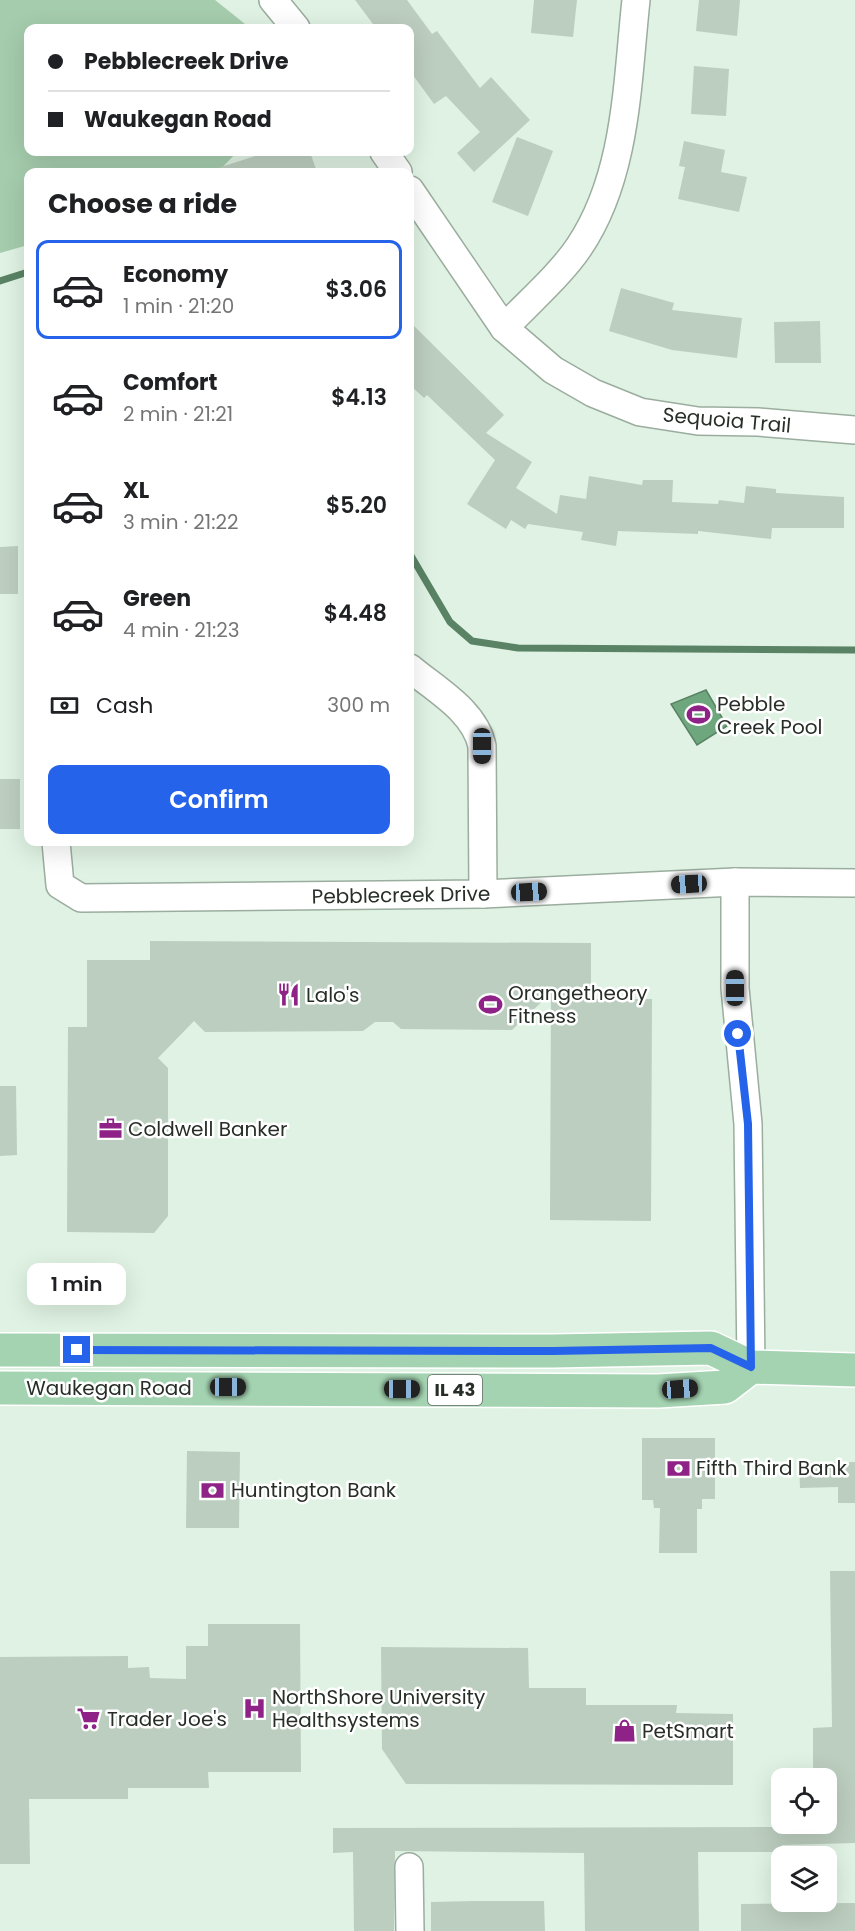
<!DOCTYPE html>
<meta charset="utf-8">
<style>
body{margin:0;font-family:Poppins,sans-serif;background:#f2f2f2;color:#202124;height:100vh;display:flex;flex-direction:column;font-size:22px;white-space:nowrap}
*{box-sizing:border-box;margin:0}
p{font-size:20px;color:#757577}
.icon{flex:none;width:33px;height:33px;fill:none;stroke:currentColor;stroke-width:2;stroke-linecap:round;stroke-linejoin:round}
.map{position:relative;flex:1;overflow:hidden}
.sheet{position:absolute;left:24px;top:168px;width:390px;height:678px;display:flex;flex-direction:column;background:#fff;border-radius:12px;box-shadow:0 6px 24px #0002}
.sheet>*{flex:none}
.guide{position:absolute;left:24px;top:24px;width:390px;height:132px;border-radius:12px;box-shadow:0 6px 24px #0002;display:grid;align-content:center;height:132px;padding:0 24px;background:#fff}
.buttons{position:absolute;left:771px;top:1768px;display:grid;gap:12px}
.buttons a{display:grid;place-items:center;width:66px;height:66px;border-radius:12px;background:#fff;box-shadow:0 6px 24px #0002;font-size:30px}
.end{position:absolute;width:27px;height:27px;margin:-14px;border:8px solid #2563eb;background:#fff;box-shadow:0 0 0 3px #fff}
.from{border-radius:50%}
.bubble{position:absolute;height:42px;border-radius:12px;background:#fff;box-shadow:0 6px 24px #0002;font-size:20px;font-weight:600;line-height:42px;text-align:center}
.car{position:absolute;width:18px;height:36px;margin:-18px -9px;border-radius:8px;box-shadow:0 0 4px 2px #0007;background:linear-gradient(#222 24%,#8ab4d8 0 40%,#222 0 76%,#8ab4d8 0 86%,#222 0)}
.guide b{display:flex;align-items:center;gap:21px;height:57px;font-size:22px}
.guide b+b{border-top:2px solid #e0e0e0}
.guide i{width:15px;height:15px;background:#202124}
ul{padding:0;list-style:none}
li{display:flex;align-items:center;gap:18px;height:99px;margin:0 12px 9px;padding:0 12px;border:3px solid transparent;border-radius:12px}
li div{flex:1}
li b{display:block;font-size:22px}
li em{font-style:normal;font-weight:600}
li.current{border-color:#2563eb}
li>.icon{width:54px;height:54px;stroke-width:1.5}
h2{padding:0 24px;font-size:27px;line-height:72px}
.pay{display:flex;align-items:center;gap:15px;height:66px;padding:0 24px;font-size:22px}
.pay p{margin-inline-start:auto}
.button{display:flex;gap:12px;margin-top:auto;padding:12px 24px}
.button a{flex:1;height:69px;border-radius:12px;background:#2563eb;color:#fff;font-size:24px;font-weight:600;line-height:69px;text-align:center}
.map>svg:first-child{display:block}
</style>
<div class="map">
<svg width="855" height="1931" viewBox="0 0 855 1931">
<rect width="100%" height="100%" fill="#dff2e3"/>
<polygon fill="#a5ccad" points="0,0 215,0 250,28 28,28 28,152 237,152 218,172 28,172 28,245 0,253"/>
<polygon fill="#6ea77d" stroke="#598364" stroke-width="1.5" points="706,690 727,726 697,745 671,704"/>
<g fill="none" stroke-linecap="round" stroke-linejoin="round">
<g stroke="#598364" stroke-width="7">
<polyline points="0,281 28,272"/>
<polyline points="410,554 450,622 472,641 518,648 855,650"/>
</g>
</g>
<g fill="#bccebf">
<polygon points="355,0 407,0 432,34 437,31 480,88 491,77 530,120 474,172 457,153 480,132 446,96 434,104 410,71 410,28 376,28"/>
<polygon points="534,0 577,0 573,37 531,33"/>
<polygon points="699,0 740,0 737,36 696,31"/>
<polygon points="694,66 729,69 726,116 691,114"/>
<polygon points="517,137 553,151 528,216 492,202"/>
<polygon points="684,141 725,150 721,172 747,177 739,212 678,199 685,167 679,166"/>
<polygon points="268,152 310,152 317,172 216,172 215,169"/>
<polygon points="621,288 674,303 672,310 742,318 737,358 672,350 609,331"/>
<polygon points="820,321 821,363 775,363 774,322"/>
<polygon points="410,322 504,415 486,433 532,462 516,488 557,514 560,495 586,499 589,476 642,485 643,480 673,480 672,502 718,504 719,500 744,503 746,486 776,489 776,493 844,497 844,528 772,528 771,539 698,531 698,534 618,531 616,546 581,540 583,532 528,524 525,529 511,520 506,529 467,504 495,460 427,395 424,398 410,385"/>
<polygon points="18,546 18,594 0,594 0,547"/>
<rect x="0" y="779" width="20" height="50"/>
<polygon points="150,941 591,943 591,999 652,999 651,1221 550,1220 551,993 512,1030 401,1029 393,1022 375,1022 363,1031 205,1032 194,1021 158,1058 168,1068 168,1216 154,1233 67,1232 68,1027 87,1027 87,960 150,960"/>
<polygon points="0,1086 16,1086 17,1155 0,1156"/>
<polygon points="642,1438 715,1438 715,1499 702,1499 702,1509 697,1509 697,1553 659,1553 660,1508 654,1508 653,1500 642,1500"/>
<polygon points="187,1451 240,1452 239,1528 186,1528"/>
<polygon points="855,1462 855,1503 838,1503 838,1487 800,1488 799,1463"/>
<polygon points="830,1571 855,1571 855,1843 782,1845 782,1852 698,1852 699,1931 585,1931 584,1853 395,1851 394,1931 354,1931 353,1852 333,1853 333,1828 814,1827 814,1824 826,1824 826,1770 813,1771 813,1728 832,1727"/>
<polygon points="208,1624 300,1624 301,1772 208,1772 209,1788 128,1788 128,1799 29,1799 30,1864 0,1864 0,1657 128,1656 128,1668 149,1667 150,1678 186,1679 186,1646 208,1646"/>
<polygon points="381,1647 528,1648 529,1688 586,1688 586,1705 677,1705 676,1713 733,1714 733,1785 406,1784 382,1749"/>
<polygon points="474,1901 544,1901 545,1931 431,1931 431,1902"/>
<polygon points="855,1903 855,1931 741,1931 741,1904"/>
</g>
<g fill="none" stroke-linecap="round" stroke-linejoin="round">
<defs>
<g id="minor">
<polyline points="273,0 296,28"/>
<polyline points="384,152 398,172"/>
<polyline points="410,190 504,328 553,370 593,393 640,412 698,421 758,422 855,430"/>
<path d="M504 328C527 304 561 274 579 247 627 176 627 83 636 0"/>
<path d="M410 668C436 690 475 711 482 746L483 894"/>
<polyline points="56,842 60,885 81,898 483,894 735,882 855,883"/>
<polyline points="735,882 735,988 748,1124 751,1367"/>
<polyline points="409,1867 410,1931"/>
</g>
<g id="primary">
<polyline points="0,1350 553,1351 711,1348 751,1367 855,1370"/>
<polyline points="0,1388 658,1391 725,1387 751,1367"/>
</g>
</defs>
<use href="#minor" stroke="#9bad9e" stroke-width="30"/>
<use href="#primary" stroke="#fff" stroke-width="36"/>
<use href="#minor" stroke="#fff" stroke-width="27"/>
<use href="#primary" stroke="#a4d3b1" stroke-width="33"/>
</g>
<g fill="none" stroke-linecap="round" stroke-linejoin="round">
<polyline stroke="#2563eb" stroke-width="8" points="77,1350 553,1351 711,1348 751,1367 748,1124 738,1034"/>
</g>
<defs>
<symbol id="stadium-bare" viewBox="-9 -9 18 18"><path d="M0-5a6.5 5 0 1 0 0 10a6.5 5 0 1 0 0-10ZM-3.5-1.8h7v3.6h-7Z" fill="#8e2286" stroke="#fff" stroke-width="2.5" paint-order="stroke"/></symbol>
<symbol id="restaurant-bare" viewBox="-9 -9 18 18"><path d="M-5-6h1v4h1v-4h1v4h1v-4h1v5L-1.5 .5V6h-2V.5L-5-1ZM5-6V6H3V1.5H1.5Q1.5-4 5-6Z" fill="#8e2286" stroke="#fff" stroke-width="2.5" paint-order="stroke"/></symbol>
<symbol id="office-bare" viewBox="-9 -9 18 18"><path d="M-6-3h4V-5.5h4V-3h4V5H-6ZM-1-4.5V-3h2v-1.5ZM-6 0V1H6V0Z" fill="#8e2286" stroke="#fff" stroke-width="2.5" paint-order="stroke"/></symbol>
<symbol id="bank-bare" viewBox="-9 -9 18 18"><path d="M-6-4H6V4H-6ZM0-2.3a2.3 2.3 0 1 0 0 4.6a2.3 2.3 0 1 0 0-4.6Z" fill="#8e2286" stroke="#fff" stroke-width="2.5" paint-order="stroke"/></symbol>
<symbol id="hospital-bare" viewBox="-9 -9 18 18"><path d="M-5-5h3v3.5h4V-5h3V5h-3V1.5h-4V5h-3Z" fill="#8e2286" stroke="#fff" stroke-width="2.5" paint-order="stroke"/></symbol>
<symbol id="supermarket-bare" viewBox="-9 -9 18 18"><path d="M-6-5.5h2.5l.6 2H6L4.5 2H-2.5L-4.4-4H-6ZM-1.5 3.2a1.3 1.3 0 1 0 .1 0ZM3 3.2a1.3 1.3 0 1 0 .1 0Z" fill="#8e2286" stroke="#fff" stroke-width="2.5" paint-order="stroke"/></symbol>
<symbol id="shop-bare" viewBox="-9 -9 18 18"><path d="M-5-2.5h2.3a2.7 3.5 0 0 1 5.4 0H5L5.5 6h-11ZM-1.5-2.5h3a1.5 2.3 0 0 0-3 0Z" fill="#8e2286" stroke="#fff" stroke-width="2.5" paint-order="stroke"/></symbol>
</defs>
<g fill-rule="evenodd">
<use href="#stadium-bare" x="682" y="698" width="33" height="33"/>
<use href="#restaurant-bare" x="272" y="978" width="33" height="33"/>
<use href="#stadium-bare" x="474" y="988" width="33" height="33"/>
<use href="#office-bare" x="94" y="1112" width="33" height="33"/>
<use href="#bank-bare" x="662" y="1452" width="33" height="33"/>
<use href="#bank-bare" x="196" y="1474" width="33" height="33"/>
<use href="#hospital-bare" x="238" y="1692" width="33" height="33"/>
<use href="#supermarket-bare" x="72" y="1702" width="33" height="33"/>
<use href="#shop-bare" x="608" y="1714" width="33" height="33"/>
</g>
<g text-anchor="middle" stroke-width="5" stroke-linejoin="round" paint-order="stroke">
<rect fill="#fff" stroke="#686d68" stroke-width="1.5" x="428" y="1375" width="54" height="30" rx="4.5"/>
<g font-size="18" font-weight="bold" fill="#272e28">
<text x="455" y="1396">IL 43</text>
</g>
<g font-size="20" fill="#272e28" stroke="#fff">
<text transform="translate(727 420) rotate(5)" y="7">Sequoia Trail</text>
<text transform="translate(401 895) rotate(-1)" y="7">Pebblecreek Drive</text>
<text x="109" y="1395">Waukegan Road</text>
</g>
<g font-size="20" fill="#272e28" stroke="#fff" text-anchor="start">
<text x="717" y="711">Pebble<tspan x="717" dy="23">Creek Pool</tspan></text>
<text x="508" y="1000">Orangetheory<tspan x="508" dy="23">Fitness</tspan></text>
<text x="306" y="1002">Lalo's</text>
<text x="128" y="1136">Coldwell Banker</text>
<text x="696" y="1475">Fifth Third Bank</text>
<text x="231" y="1497">Huntington Bank</text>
<text x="272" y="1704">NorthShore University<tspan x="272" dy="23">Healthsystems</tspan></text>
<text x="107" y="1726">Trader Joe's</text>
<text x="642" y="1738">PetSmart</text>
</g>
</g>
</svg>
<div class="buttons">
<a><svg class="icon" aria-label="locate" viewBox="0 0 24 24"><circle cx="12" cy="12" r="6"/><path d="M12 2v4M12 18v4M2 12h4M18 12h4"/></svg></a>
<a><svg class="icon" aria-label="layers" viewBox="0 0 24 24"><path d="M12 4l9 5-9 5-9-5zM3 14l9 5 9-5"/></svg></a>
</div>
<i class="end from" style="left:738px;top:1034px"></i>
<i class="end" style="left:77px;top:1350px"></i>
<div class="bubble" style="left:27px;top:1263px;width:99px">1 min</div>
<i class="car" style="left:482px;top:746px;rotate:180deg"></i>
<i class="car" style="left:689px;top:884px;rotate:267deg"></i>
<i class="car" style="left:529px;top:892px;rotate:87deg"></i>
<i class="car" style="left:735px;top:988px;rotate:0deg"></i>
<i class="car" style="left:228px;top:1387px;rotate:90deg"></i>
<i class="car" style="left:402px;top:1389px;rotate:90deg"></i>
<i class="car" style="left:680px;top:1389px;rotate:86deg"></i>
<div class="guide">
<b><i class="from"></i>Pebblecreek Drive</b>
<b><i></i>Waukegan Road</b>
</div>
<section class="sheet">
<h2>Choose a ride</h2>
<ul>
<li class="current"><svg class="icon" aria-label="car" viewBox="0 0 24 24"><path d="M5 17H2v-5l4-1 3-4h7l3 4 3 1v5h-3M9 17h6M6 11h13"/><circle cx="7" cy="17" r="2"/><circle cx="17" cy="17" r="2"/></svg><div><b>Economy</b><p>1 min · 21:20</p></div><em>$3.06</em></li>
<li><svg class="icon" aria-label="car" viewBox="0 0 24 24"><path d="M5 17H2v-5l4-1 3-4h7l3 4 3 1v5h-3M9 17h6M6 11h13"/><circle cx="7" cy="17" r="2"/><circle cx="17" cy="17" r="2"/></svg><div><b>Comfort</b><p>2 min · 21:21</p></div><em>$4.13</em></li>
<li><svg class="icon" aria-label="car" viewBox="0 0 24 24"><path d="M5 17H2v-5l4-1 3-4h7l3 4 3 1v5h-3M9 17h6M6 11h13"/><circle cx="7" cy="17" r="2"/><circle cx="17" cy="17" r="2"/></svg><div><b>XL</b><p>3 min · 21:22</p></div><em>$5.20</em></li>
<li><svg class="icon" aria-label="car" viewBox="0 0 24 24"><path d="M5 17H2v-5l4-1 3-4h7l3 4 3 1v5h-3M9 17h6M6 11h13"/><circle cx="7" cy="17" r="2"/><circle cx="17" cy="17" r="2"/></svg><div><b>Green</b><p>4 min · 21:23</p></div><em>$4.48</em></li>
</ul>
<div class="pay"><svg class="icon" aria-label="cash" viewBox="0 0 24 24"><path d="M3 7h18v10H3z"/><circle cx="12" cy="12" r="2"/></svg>Cash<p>300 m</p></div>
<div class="button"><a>Confirm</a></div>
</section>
</div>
